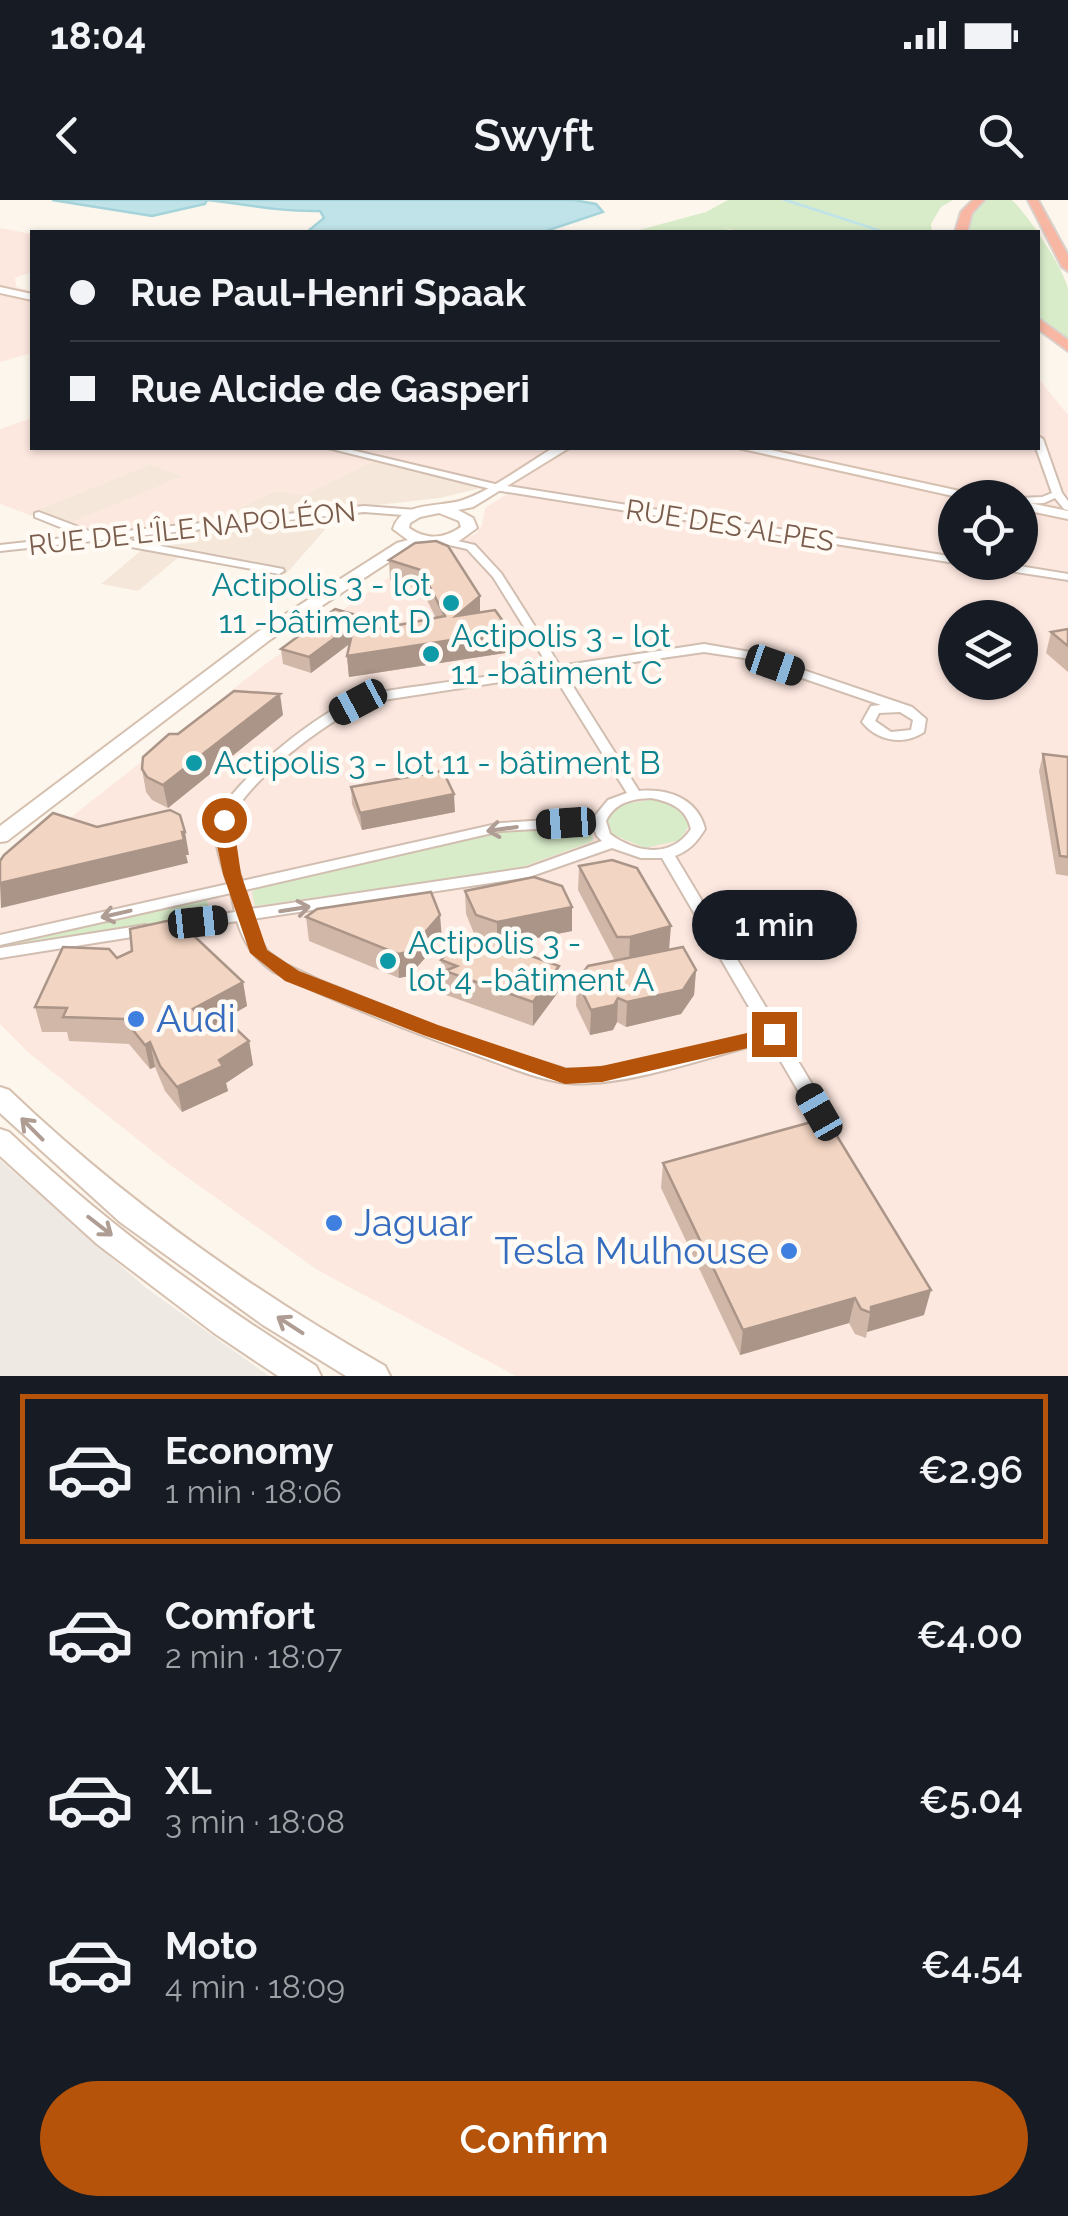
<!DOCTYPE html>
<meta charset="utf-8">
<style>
body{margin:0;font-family:Raleway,sans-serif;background:#20242c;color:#f1f3f6;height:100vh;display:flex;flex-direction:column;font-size:38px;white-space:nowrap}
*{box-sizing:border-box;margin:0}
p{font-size:32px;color:#9ea1a6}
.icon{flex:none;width:55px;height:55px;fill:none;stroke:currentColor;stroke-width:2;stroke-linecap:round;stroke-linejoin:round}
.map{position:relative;height:1176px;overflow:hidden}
.sheet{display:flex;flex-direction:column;background:#171b24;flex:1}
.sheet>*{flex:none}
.hud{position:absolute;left:30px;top:30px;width:1010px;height:220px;border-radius:0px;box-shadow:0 2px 8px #0004;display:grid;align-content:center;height:220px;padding:0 40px;background:#171b24}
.tools{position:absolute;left:938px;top:280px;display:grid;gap:20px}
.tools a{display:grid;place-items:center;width:100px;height:100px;border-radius:50%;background:#171b24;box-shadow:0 2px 8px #0004;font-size:50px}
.end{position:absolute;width:45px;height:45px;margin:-22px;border:12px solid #b45309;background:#fff;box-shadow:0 0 0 5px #fff}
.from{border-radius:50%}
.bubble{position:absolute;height:70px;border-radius:35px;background:#171b24;box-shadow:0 2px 8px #0004;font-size:32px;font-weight:600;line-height:70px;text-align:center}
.car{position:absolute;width:30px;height:60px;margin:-30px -15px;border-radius:12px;box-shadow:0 0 8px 2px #0007;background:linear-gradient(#222 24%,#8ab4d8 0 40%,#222 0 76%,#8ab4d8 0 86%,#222 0)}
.hud b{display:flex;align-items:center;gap:35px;height:95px;font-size:38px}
.hud b+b{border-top:2px solid #363941}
.hud i{width:25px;height:25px;background:#f1f3f6}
ul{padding:18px 0 0;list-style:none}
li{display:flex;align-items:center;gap:30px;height:150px;margin:0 20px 15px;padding:0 20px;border:5px solid transparent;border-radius:0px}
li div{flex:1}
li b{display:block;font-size:38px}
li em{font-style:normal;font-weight:600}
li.active{border-color:#b45309}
li>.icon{width:90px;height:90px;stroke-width:1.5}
.primary-button{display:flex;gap:20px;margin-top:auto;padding:20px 40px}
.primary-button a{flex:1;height:115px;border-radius:60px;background:#b45309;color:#fff;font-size:40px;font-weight:600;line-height:115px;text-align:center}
.status{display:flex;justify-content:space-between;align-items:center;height:70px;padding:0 50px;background:#171b24;direction:ltr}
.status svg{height:28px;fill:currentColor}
header{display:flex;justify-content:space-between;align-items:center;height:130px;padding:0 40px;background:#171b24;font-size:45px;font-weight:600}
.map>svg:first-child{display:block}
</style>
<div class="status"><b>18:04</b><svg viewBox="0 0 49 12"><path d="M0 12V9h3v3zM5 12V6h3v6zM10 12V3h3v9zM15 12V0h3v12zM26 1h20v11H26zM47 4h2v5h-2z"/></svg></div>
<header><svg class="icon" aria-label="back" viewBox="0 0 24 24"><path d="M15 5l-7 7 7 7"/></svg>Swyft<svg class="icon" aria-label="search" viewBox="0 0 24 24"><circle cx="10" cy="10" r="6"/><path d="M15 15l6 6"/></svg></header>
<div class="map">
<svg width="1068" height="1176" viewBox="0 0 1068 1176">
<rect width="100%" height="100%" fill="#fdf6ec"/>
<polygon fill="#f5e8da" points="373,261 485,287 440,298 343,309 286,374 180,356 138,391 101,384 143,349 100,341 27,314 151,264 185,277 70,323 205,324 277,290 303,295"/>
<g fill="#fde8e0" fill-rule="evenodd">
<polygon points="0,28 32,34 32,72 15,78 16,87 32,91 32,153 0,162"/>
<path d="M1038 178 1068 215V1176H516L319 1071 170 965 30 854 0 824V677L4 670 264 465 430 349 476 334 482 325 485 308 509 293 373 261 303 295 277 290 205 324 98 335 68 324 183 276 151 264 27 314 0 304V229L32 218V248H1038ZM955 298H1020V362H955ZM955 418H1020V482H955Z"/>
</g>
<polygon fill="#efe9e4" points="0,960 145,1087 269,1176 0,1176"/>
<g fill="#d8ecc9">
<polygon points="728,0 953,0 941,7 931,24 932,32 746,32 723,28 733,31 632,32 706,12"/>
<path d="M985 0H1012C1028 15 1063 67 1068 89 1068 105 1068 128 1068 146L1038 119V32H964L971 12Z"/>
<path d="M656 599C672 603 684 608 689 625L681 640 645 648 612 634 607 619 618 605Z"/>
<polygon points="581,626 592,631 593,641 517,669 255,706 252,692 260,686 512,629"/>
<polygon points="202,699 207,700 209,714 205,717 12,746 12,742"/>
</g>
<path fill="#bfe3e8" stroke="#a5d3da" stroke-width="2.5" d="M52 0H574L596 4 603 12 543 32H307L324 18 320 11C280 12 245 4 207 0L205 4 152 16Z"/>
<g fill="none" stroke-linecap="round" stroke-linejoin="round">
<polygon fill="#bfe3e8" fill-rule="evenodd" points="781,0 790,0 888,32 880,32"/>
<defs>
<g id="street">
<polygon points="1038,236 1043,239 1062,293 1068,301 1068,310 1064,309 1055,298 1044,303 1020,304 1020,298 1042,297 1052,293 1036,248"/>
<polygon points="328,248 343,248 495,284 955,357 955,362 958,362 955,363 495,290"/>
<polygon points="364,306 416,310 421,313 416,316 364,312 118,338 283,369 284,371 279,374 115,344 111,343 111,339 0,351 0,345 82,336 35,317 35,313 39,312 97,334"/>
<path d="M440 337 475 345 501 373 560 466 704 444 750 452 912 507 926 519 924 532C903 546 877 541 862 522L871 506 881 505 744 458 704 452 564 472 639 591C668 588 698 599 705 629 697 642 690 650 675 656L828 911 825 916 819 918 813 916 769 841C712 856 624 888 567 883 538 880 507 866 479 856 409 831 340 804 274 772 254 758 245 745 237 721L167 732 161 731 159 727 161 723 167 722 235 712 231 693 0 745V735L228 684C221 663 211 637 219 616 232 581 322 509 358 498 383 490 409 488 434 484 472 479 511 473 549 467L493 377 467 349 436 342V338ZM553 474 627 593 608 600 594 617 501 623 242 681C236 662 226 638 232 619 243 583 341 508 377 501ZM900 512 913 520 911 530 891 532 875 521 879 513ZM651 598C671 602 686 608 691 629 671 659 636 653 610 634L606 621C615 602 632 599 651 598ZM593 626 597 636 602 641 527 668 250 709 245 690 501 631ZM612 648 641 658H662L763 831 639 862 586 870 565 869 464 838 319 780 285 764 268 752 261 742 252 719 529 677Z"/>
<polygon points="966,362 995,362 1068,374 1068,380 971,365"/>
<polygon points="145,725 151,726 153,730 151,734 0,758 0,748"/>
</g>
<g id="secondary">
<polygon points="0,87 32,94 32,100 0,93"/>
<path d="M553 248H569L473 307 458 310 473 318 477 328 459 341 407 350 271 439 7 641 0 642V626L259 431 397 343 408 340 393 329C401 300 441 308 463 300 490 291 528 263 553 248ZM439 313 459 321 461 327C444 339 426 340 409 328L410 323 420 317Z"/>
<polygon points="738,248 762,248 992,298 962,298"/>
<polygon points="1020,301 1068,311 1068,319 1020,309"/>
<path d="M0 887 9 890C123 999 248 1088 385 1166L390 1176H346L263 1125 120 1022 0 913Z"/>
<path d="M0 929 9 932C103 1021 206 1097 316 1166L321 1176H278L214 1133 97 1044 0 956Z"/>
</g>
<g id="highway">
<polygon points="973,0 984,0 972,13 967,32 955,32 961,12"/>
<polygon points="1028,0 1038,0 1068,55 1068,71 1062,67"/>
<polygon points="1038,118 1068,140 1068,151 1038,129"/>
</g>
</defs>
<use href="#street" stroke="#d1beb0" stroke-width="4"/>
<use href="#secondary" stroke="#d6c0b0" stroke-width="4"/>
<use href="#highway" stroke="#dad1cd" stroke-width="4"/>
<use href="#street" fill="#fff" fill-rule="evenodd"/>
<use href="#secondary" fill="#fff" fill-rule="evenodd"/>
<use href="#highway" fill="#f7b7a3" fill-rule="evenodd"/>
</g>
<g fill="#d1b7a8">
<polygon points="415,343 480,413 510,431 511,452 349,477 347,456 349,444 311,473 283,464 281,449 363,417 364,432 436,418 422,390 390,380 389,360"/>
<polygon points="1068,429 1068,472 1046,453 1051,432"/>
<polygon points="283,515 168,608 152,600 146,592 142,569 178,534"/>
<polygon points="1043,554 1068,557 1068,676 1056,674 1039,571"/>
<polygon points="351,587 455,612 362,630 352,604"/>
<polygon points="579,666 669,750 696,770 694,795 681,814 626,827 617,822 613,830 590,835 576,806 577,781 615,761 578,690"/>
<polygon points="465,691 572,707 572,731 501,745 559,791 533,826 446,795 445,786 442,785 441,760 475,736 466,714"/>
<polygon points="306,717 442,739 409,776 399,778 309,741"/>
<polygon points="117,758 243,782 247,806 207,828 249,841 253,865 226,883 228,891 182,912 165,891 155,867 150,869 129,844 69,841 67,832 42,832 35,807"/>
<polygon points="663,963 924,1115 867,1132 866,1138 855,1134 849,1123 740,1155 661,988"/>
</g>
<g fill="#aa9588">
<polygon points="480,396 480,417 456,416"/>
<polygon points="363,417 364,433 311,473 309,457"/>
<polygon points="510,431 511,452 349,477 347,456"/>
<polygon points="280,494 283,515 168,608 163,585"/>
<polygon points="454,594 455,612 362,630 360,613"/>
<polygon points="185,632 189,655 186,655 188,663 1,708 0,683"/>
<polygon points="572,707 572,731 497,746 497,722"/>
<polygon points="440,715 442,739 409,776 399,778 398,754"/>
<polygon points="671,726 669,750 629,761 630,737"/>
<polygon points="559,766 559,791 533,826 533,802"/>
<polygon points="696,770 694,795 681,814 626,827 627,802"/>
<polygon points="243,782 247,806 198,834 193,809"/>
<polygon points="618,798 617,822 613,830 590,835 591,810"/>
<polygon points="249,841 253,865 226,883 228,891 182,912 177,887"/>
<polygon points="150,842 155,867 150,869 145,845"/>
<polygon points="931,1090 924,1115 867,1132 871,1107"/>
<polygon points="855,1098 849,1123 740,1155 743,1130"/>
</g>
<g fill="#f3d5c3" stroke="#aa9588" stroke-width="2.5">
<polygon points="436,341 448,346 480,396 456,416 495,410 510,431 347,456 352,434 445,416 421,370 389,360 415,343"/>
<polygon points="335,409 363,417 309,457 281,449"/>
<polygon points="1068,429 1068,446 1051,432"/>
<polygon points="234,491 280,494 163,585 147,577 142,569 143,557 169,534 178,534"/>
<polygon points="1043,554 1068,557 1068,657 1060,656"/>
<polygon points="443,571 454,594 360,613 351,587"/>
<polygon points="170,610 180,615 185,632 182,632 184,640 0,683 0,661 4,655 53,613 97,627"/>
<polygon points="612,660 637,668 671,726 630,737 617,737 579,666"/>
<polygon points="534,677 562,686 572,707 497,722 476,715 465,691"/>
<polygon points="431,692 440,715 408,752 398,754 306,717 317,709"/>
<polygon points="176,719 243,782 193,809 208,829 215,825 233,826 249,841 219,860 223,866 177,887 160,866 150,842 145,845 124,819 63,817 67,808 35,807 63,747 109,749 117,758 132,751 130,729"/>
<polygon points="470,734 559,766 533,802 445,771 457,766 441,760 461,736"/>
<polygon points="683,747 696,770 683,790 627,802 618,798 614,805 591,810 577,781 588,766"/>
<polygon points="826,918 931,1090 871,1107 871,1113 861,1109 855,1098 743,1130 663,963"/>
</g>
<defs><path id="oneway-shaft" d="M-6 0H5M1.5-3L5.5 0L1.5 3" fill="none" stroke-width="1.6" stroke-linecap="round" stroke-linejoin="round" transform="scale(2.5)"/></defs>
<g stroke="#af9d94">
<use href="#oneway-shaft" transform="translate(502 629) rotate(172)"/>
<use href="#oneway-shaft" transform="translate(295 709) rotate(-9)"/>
<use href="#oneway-shaft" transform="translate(116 714) rotate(167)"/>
<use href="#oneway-shaft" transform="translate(32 929) rotate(-135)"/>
<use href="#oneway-shaft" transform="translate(100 1026) rotate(38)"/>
<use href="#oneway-shaft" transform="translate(290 1125) rotate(-147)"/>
</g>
<polygon fill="#b45309" points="219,616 233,620 241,674 267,750 299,771 438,825 566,868 602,866 774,827 784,834 774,842 602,882 565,884 423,835 285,781 250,753 223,674 215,636"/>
<g fill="#0f9aa8" stroke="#fffaf3" stroke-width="4">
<circle cx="451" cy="403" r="10"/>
<circle cx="431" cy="454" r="10"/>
<circle cx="194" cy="563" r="10"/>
<circle cx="388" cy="761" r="10"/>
</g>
<g fill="#3f7fe0" stroke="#fffaf3" stroke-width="4">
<circle cx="136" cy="819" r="10"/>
<circle cx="334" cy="1023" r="10"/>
<circle cx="789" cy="1051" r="10"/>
</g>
<g text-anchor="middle" stroke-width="9" stroke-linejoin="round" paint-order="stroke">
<g font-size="28" fill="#7a5c4d" stroke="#fffaf3">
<text transform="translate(730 325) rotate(9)" y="10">RUE DES ALPES</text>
<text transform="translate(192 328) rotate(-6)" y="10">RUE DE L'ÎLE NAPOLÉON</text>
</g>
<g font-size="32" fill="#0d838f" stroke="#fffaf3" text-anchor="start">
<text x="431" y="396" text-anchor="end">Actipolis 3 - lot<tspan x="431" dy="37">11 -bâtiment D</tspan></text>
<text x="451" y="447">Actipolis 3 - lot<tspan x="451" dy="37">11 -bâtiment C</tspan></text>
<text x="214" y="574">Actipolis 3 - lot 11 - bâtiment B</text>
<text x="408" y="754">Actipolis 3 -<tspan x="408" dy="37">lot 4 -bâtiment A</tspan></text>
</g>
<g font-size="38" fill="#366cbe" stroke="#fffaf3" text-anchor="start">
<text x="156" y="832">Audi</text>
<text x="354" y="1036">Jaguar</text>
<text x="769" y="1064" text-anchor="end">Tesla Mulhouse</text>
</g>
</g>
</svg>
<div class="tools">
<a><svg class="icon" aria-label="locate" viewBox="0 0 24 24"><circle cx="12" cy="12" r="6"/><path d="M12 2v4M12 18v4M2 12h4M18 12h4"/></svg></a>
<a><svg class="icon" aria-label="layers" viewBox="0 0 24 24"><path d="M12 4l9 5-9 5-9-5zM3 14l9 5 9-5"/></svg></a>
</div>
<i class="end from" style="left:224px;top:620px"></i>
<i class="end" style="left:774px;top:834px"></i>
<div class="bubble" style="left:692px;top:690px;width:165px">1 min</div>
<i class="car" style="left:775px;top:465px;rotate:109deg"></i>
<i class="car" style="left:358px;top:502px;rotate:242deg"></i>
<i class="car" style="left:566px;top:623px;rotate:266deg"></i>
<i class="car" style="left:198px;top:722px;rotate:84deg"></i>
<i class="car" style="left:819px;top:912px;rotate:330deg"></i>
<div class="hud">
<b><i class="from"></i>Rue Paul-Henri Spaak</b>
<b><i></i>Rue Alcide de Gasperi</b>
</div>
</div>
<section class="sheet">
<ul>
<li class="active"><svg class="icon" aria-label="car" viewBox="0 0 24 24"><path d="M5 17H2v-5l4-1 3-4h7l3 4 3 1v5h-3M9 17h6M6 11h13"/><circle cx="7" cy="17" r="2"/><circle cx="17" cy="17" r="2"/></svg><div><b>Economy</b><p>1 min · 18:06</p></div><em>€2.96</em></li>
<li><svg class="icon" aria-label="car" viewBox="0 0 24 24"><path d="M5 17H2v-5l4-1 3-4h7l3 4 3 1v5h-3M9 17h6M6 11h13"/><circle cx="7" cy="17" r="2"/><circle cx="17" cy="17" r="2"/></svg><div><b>Comfort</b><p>2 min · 18:07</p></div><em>€4.00</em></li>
<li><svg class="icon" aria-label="car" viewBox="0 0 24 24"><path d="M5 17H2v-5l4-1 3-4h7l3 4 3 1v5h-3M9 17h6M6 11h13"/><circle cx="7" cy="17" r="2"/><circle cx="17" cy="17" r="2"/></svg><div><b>XL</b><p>3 min · 18:08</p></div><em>€5.04</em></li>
<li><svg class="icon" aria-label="car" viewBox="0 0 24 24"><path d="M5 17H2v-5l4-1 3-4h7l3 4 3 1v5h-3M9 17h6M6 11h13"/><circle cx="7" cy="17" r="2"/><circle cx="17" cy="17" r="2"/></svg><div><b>Moto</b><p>4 min · 18:09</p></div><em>€4.54</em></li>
</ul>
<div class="primary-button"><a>Confirm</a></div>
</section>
